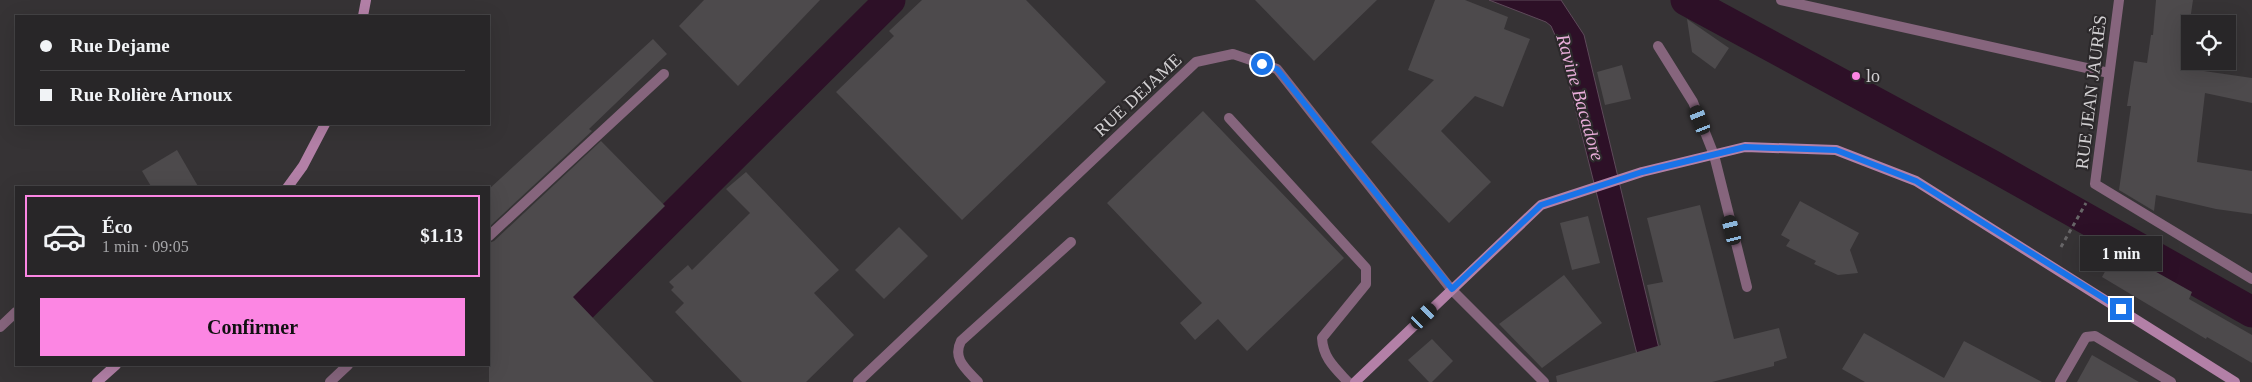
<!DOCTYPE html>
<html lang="fr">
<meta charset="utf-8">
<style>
body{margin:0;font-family:"Times New Roman",serif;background:#302e30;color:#f1f3f6;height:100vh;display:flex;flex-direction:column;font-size:19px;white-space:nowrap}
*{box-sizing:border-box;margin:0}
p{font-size:16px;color:#a5a5a8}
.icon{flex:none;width:28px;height:28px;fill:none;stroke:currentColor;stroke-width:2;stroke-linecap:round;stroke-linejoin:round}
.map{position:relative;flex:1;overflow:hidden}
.details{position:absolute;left:15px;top:186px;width:475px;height:180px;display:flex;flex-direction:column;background:#282628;border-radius:0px;box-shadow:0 5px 20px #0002,0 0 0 1px #444345}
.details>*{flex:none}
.top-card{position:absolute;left:15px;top:15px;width:475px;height:110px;border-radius:0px;box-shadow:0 5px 20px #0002,0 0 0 1px #444345;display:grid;align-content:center;height:110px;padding:0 25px;background:#282628}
.controls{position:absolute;left:2181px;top:15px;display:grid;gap:10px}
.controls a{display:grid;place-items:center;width:55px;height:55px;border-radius:0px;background:#282628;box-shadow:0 5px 20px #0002,0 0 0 1px #444345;font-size:25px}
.end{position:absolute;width:22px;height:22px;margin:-11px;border:6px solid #1a73e8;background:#fff;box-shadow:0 0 0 2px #fff}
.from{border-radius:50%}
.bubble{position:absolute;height:35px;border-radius:0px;background:#282628;box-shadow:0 5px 20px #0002,0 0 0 1px #444345;font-size:16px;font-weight:800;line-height:35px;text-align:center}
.car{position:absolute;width:15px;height:30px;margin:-15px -8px;border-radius:6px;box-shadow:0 0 4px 1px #0007;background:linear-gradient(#222 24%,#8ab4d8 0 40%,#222 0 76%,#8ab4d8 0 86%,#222 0)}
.top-card b{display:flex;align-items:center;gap:18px;height:48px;font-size:19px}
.top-card b+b{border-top:1px solid #444345}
.top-card i{width:12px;height:12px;background:#f1f3f6}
ul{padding:9px 0 0;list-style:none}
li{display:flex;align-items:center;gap:15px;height:82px;margin:0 10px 8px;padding:0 15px;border:2px solid transparent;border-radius:0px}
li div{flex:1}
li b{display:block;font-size:19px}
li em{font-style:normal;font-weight:800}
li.on{border-color:#fc86e3}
li>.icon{width:45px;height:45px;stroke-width:1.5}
.button{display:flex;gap:10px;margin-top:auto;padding:10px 25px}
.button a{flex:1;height:58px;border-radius:0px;background:#fc86e3;color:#111;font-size:20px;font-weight:800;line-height:58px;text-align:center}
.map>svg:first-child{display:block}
</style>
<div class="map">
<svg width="2252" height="382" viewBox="0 0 2252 382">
<rect width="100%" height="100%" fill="#363335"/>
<polygon fill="#2d1027" stroke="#5e4a5a" points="1489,0 1561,0 1584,35 1667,382 1644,382 1559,44 1551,26 1546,22"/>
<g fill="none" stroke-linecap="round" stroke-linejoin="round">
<g stroke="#2d1027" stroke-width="31">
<polyline points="1686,0 1991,165 2252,312"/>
<polyline points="506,382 890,0"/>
</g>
</g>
<g fill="#4d4a4c">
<polygon points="704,0 820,0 738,86 679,26"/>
<polygon points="922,0 1026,0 1106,82 962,220 836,92 894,36 889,31"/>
<polygon points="1255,0 1377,0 1314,61"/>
<polygon points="1435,0 1465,0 1508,17 1504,29 1530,39 1503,107 1475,96 1441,131 1491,182 1449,223 1371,142 1434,80 1408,70"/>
<polygon points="2156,0 2193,0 2183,68 2252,78 2252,103 2205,93 2197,162 2252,171 2252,214 2216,209 2156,195 2154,211 2119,190 2131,106 2127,106 2134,61 2147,63 2151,35 2153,35"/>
<polygon points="1687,19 1729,48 1715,69 1692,52"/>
<polygon points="653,39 667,54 589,129 592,131 489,227 489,189"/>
<polygon points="1622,65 1631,99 1605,105 1597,72"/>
<polygon points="1203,111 1344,258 1247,351 1218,319 1195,340 1180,323 1202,303 1107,203"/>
<polygon points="601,141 665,206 573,297 654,382 489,382 489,243 494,241"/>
<polygon points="177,150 199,188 152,188 142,171"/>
<polygon points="746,172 839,270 814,293 854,335 806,382 742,382 675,312 684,303 671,290 674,287 669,282 688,265 692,270 750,213 726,189"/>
<polygon points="1800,201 1859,233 1850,250 1858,273 1838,275 1814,264 1816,261 1786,246 1790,240 1781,235"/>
<polygon points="1700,205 1734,339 1779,328 1787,358 1774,362 1774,366 1712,382 1557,382 1556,376 1661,345 1647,285 1663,282 1647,218"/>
<polygon points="1588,216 1600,263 1572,270 1560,223"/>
<polygon points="899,227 928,256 884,299 855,270"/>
<polygon points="2117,250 2192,292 2189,299 2252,335 2252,363 2207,337 2206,339 2102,277"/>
<polygon points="1564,275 1602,323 1542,368 1499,324"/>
<polygon points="1864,333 1944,378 1964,341 2042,382 1865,382 1842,369"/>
<polygon points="1432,339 1453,361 1432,382 1429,382 1408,360"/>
<polygon points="2092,355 2139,382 2077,382"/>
</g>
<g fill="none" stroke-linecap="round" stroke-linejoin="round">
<polyline stroke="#676567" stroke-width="3" stroke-dasharray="4 4" stroke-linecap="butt" points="2061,247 2086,203"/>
<g stroke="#86657d" stroke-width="10">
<polyline points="1658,46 1693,102 1714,155 1747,287"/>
<path d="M1229 118 1366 268V284L1322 338C1323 358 1335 368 1348 382"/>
<polyline points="489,236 664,74"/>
<polyline points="330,382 348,365"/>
<polyline points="858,382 1196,62 1233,54 1277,69 1451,289 1544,382"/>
<path d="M978 382C966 369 952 359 961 341L1071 242"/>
<polyline points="2060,382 2086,337 2095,336 2171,382"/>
</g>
<g stroke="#86657d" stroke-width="10">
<polyline points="1781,0 2109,73"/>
<polyline points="2119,0 2095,184 2252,279"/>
<polyline points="0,327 16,312"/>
</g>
<g stroke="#b380a7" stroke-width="10">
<polyline points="363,16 366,0"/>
<polyline points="287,188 303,166 325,124"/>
<polyline points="97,382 116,365"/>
<polyline points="1355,382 1541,205 1642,172 1745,147 1836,150 1916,181 2235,382"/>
</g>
</g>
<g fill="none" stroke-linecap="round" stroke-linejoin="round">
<polyline stroke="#1a73e8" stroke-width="6" points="1262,64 1277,69 1452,289 1541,205 1642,172 1745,147 1836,150 1916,181 2121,309"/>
</g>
<circle fill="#fc86e3" stroke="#2c292b" stroke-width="2" cx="1856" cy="76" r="5"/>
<g text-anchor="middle" stroke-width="4.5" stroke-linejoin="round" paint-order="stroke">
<g font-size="18" fill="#d2d0d2" stroke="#2c292b" text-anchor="start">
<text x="1866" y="82">lo</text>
</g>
<g font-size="18" fill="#d2d0d2" stroke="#2c292b">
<text transform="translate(2091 92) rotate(-83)" y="6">RUE JEAN JAURÈS</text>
<text transform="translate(1138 95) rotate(-43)" y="6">RUE DEJAME</text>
</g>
<g font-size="19" font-style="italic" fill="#e9aeda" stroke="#2c292b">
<text transform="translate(1581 97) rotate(74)" y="7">Ravine Bacadore</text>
</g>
</g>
</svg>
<div class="controls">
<a><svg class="icon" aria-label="locate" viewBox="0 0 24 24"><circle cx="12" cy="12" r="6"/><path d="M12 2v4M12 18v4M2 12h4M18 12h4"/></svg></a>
</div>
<i class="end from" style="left:1262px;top:64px"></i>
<i class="end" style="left:2121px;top:309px"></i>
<div class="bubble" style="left:2080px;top:236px;width:82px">1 min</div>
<i class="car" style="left:1700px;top:120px;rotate:338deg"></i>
<i class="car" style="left:1732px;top:230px;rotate:346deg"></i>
<i class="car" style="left:1424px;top:316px;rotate:46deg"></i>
<div class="top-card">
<b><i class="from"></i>Rue Dejame</b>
<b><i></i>Rue Rolière Arnoux</b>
</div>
<section class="details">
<ul>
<li class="on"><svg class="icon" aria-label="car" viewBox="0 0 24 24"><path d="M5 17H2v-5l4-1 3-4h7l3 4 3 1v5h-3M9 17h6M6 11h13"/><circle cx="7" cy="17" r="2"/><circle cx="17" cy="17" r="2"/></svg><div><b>Éco</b><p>1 min · 09:05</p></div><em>$1.13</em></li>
</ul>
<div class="button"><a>Confirmer</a></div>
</section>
</div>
